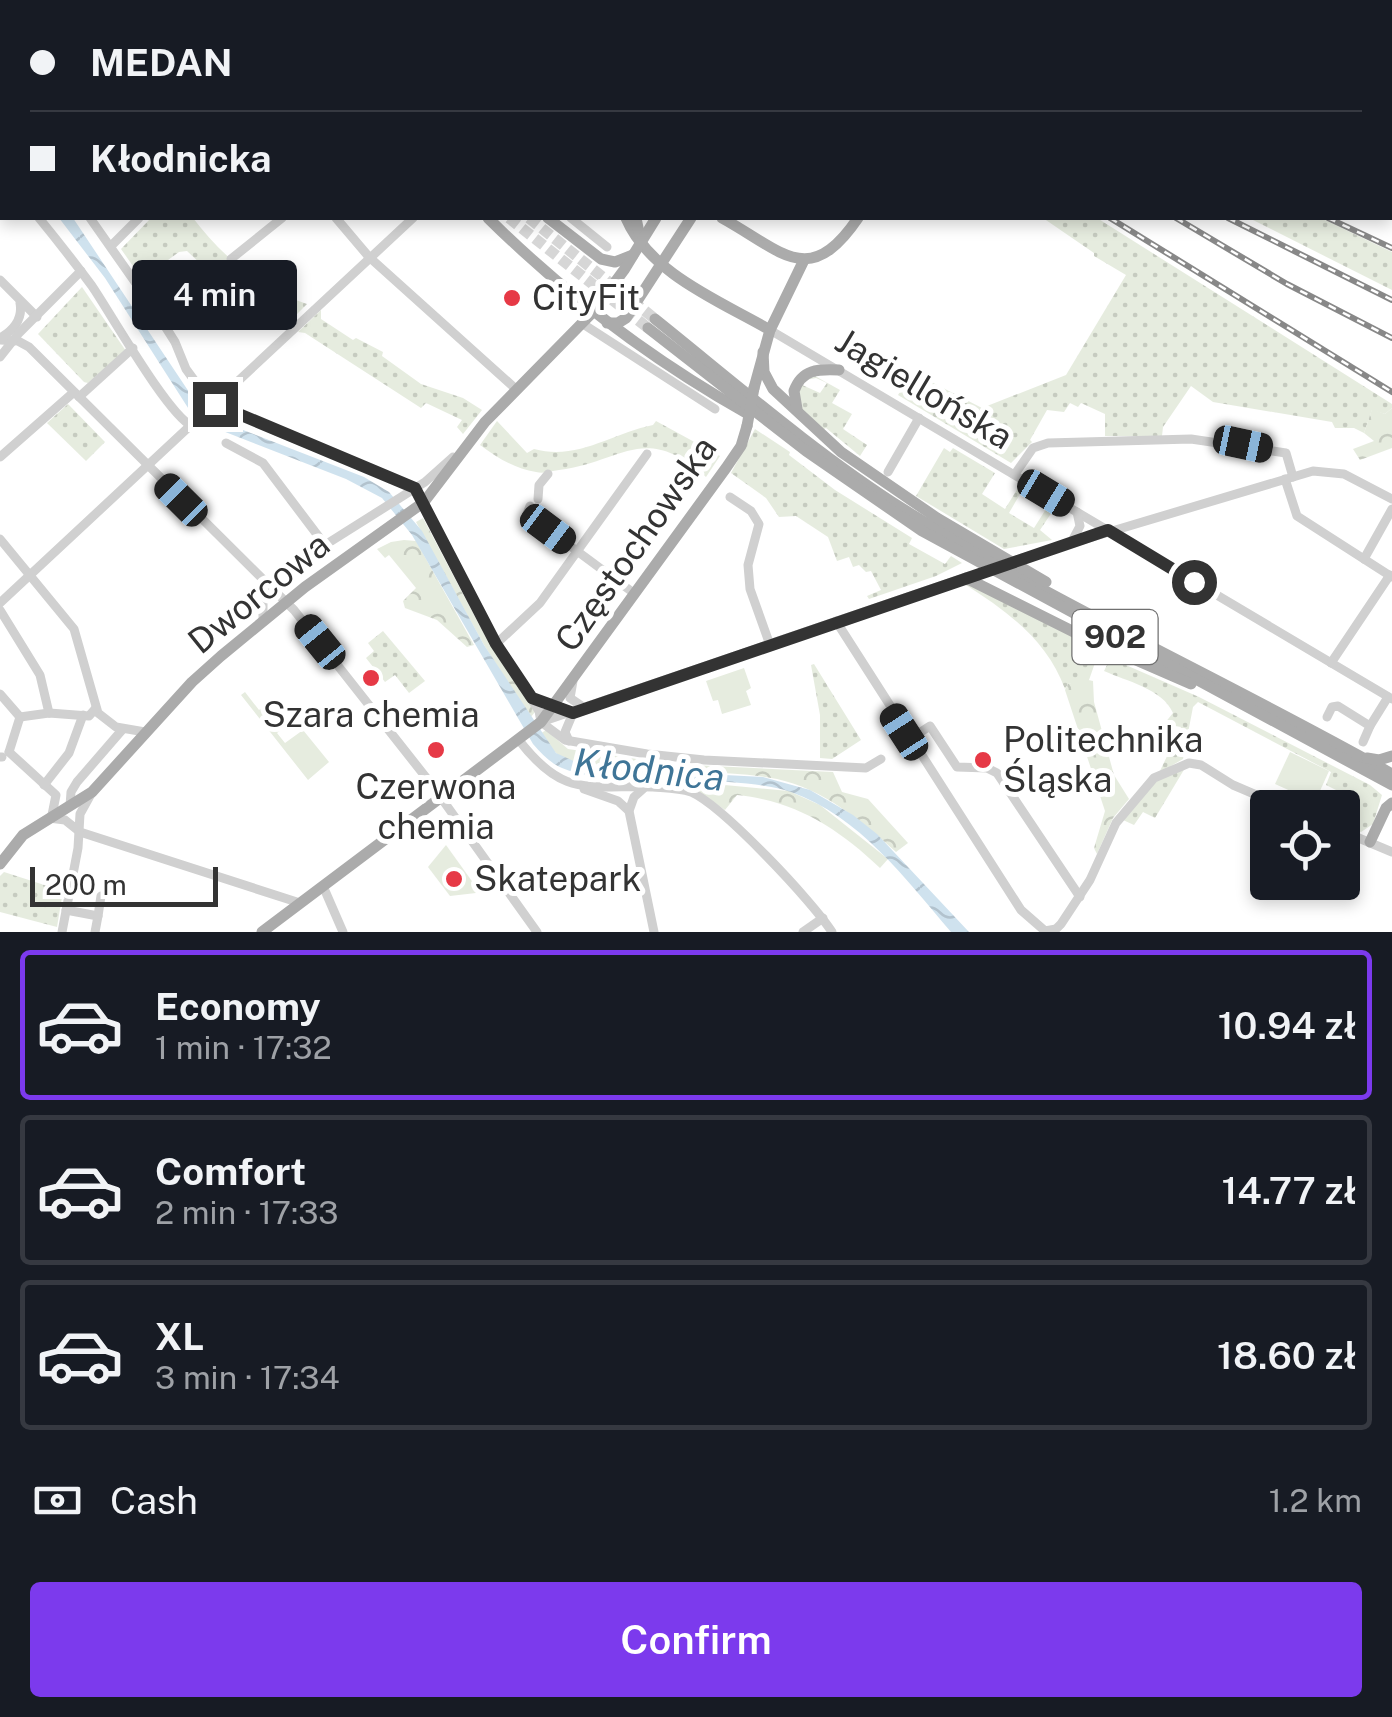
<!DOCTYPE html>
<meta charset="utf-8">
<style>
body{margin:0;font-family:"Public Sans",sans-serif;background:#20242c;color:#f1f3f6;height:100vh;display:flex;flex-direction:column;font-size:38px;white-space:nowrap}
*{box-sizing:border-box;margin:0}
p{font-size:32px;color:#9ea1a6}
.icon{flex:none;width:55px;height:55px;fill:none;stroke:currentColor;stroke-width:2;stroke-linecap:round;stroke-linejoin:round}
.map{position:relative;height:932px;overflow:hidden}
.sheet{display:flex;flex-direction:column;background:#171b24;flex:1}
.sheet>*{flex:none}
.hud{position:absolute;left:0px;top:0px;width:1392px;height:220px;box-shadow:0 5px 15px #0003;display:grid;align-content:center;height:220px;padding:0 30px;background:#171b24}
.buttons{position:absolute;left:1250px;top:790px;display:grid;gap:20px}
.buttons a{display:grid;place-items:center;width:110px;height:110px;border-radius:10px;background:#171b24;box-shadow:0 5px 15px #0003;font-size:50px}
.scale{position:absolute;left:30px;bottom:25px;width:188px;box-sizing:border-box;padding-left:10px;border:5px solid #333;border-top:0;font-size:28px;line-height:35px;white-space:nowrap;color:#333;-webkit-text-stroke:8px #fff;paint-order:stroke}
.end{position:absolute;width:45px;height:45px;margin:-22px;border:12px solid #333;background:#fff;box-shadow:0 0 0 5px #fff}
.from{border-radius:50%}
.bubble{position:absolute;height:70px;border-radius:10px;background:#171b24;box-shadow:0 5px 15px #0003;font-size:32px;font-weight:600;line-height:70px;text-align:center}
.car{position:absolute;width:30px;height:60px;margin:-30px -15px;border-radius:12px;box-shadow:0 0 8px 2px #0007;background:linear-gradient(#222 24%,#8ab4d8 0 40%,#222 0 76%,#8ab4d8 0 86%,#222 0)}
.hud b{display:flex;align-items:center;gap:35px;height:95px;font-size:38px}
.hud b+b{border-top:2px solid #363941}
.hud i{width:25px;height:25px;background:#f1f3f6}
ul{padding:18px 0 0;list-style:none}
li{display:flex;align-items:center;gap:30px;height:150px;margin:0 20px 15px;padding:0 10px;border:5px solid #363941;border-radius:10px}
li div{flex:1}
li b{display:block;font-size:38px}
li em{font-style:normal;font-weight:600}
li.selected{border-color:#7c3aed}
li>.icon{width:90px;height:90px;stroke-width:1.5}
.pay{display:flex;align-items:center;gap:25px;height:110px;padding:0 30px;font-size:38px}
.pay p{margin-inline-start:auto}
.action{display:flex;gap:20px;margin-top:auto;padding:20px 30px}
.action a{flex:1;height:115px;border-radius:10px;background:#7c3aed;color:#fff;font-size:40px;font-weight:600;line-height:115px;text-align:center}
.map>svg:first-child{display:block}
</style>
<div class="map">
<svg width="1392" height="932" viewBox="0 0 1392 932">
<defs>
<pattern id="grass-dots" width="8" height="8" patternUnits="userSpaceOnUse" patternTransform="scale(2.5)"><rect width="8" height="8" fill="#e6ecdf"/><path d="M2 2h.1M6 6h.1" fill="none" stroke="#c6cbc0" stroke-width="1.8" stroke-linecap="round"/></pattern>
<pattern id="forest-crowns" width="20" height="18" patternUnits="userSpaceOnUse" patternTransform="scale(2.5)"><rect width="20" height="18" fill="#e6ecdf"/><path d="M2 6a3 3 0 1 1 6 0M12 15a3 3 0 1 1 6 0" fill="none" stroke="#c6cbc0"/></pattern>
<pattern id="water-waves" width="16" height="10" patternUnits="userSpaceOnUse" patternTransform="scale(2.5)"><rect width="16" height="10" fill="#cfe2ee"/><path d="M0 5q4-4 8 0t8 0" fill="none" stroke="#b2c2cd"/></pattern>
</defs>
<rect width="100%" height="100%" fill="#fff"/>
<g fill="url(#grass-dots)">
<path d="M151 218H193C221 255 261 290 307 304L293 318 266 303 261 306C231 289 213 276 187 251L179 252 142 279 121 249Z"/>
<polygon points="1043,218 1097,218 1392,404 1392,408 1385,414 1372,410 1364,433 1354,428 1335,428 1332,422 1213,402 1191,386 1163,427 1162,436 1105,436 1105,414 1081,403 1078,407 1070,403 1064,412 1047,410 1030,440 1032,442 1011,463 898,395 912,372 982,408 1066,375 1126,275 1094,256 1094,253"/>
<polygon points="1249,218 1321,218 1392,252 1392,290"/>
<polygon points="82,287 126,351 88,383 84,382 38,334"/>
<polygon points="321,310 321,319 353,340 356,338 383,352 382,356 421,384 463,398 482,410 463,434 457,427 462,420 426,403 421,408 305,333 298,332"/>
<polygon points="815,376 840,390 832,403 852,414 843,429 867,445 860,456 826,428 822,430 798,406 800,384 820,393 827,383 816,378 806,380"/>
<polygon points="68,404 105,442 86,461 47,423"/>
<path d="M497 421 527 453 534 449C578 461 612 433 653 425L656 421 720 456 706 477C644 421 621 463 559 470 551 471 544 474 536 472 515 469 496 457 480 445Z"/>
<polygon points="755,429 790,452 789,455 835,490 912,538 909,544 945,564 951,556 962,563 936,576 869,599 867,596 881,590 871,571 866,572 859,565 853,567 849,557 837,561 828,537 796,516 779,517 766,498 731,473"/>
<polygon points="944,448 950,452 953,448 995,473 982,494 1005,509 1018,488 1040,500 1038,504 1020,494 1009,513 1034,528 1046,509 1044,502 1054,509 1040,530 1052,540 1004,549 916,496"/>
<path d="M974 584 1076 638 1087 648 1199 697 1370 785 1382 795 1373 824 1361 832 1343 824 1348 809 1331 801 1336 790 1326 785 1331 772 1198 702 1193 707 1183 759 1159 773 1181 727 1164 724 1173 713C1163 689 1126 681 1104 671L1107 665 1096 660 1089 680 1068 684 1065 689C1047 640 1008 612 966 585Z"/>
<polygon points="383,631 425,681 409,693 395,675 385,682 366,658 374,651 368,643"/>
<polygon points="814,664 861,740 832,759 820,758 820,715 811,665"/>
<polygon points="1185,768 1155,818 1143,812 1134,825 1123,820 1150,784"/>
<polygon points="4,872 63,891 57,927 0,912 0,876"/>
</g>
<g fill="url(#forest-crowns)">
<polygon points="1392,408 1392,448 1360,460 1353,449 1374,441 1364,433 1372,409 1385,414"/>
<polygon points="423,518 483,632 535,712 530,718 484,645 416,522"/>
<polygon points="404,540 416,541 474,645 467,647 437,620 405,608 403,601 416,588 389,555 385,558 377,549 391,542"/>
<polygon points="1084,679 1093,681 1094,702 1114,775 1129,799 1113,818 1097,854 1094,848 1105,811 1065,690 1068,684"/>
<path d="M546 730 568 749 671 764 833 772 842 792 868 799 908 843 896 852C862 821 823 789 777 779 730 770 678 773 630 770 610 768 586 768 568 760 555 755 548 745 540 734Z"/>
<path d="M683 781 789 791 820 805 888 859 880 868C838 828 795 801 737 795L725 810Z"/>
</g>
<g fill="#e6ecdf">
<polygon points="744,668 751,688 746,691 751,705 722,714 718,700 713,701 706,681"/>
<polygon points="245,692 259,710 272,700 290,723 277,733 285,743 303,730 329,762 308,780 241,695"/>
<polygon points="1290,752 1329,771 1315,802 1275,784"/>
<polygon points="446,845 479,891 476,893 450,896 428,867"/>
</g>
<path fill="url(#water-waves)" d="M59 218H73L197 404 220 421 364 477 389 492 422 531 484 645 556 753 578 763 611 769 763 777 810 790 853 815 877 834 969 932H951C906 879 859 816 791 792 750 778 668 781 623 778 603 777 581 776 562 768 550 763 542 754 533 744L412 535 382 498 346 479 210 426 190 411 105 278Z"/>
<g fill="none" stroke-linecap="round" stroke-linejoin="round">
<g stroke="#d6d6d6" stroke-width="11" stroke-dasharray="11 5.5" stroke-linecap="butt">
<polyline points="323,0 325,2"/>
<polyline points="509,218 648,328"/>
<polyline points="529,218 655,319"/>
</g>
<g stroke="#d0d0d0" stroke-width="9">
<polyline points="98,0 98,2"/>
<polyline points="288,0 290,2"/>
<polyline points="339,0 341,2"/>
<polyline points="1350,0 1353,2"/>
<polyline points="1197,2 1200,0"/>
<polyline points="1390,34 1392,36"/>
<polyline points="1390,74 1392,72"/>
<polyline points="0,115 2,118"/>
<polyline points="0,174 2,177"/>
<path d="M39 218C57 240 75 263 92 286 111 314 168 415 192 426"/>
<polyline points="90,218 156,312 175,342 186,369 208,399 276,431 415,488 496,644 539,711 541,722"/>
<polyline points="336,218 369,257 517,390"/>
<polyline points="571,218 607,247"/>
<polyline points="111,246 139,218"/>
<polyline points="231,259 282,218"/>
<polyline points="0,280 37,317"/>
<polyline points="583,324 715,409"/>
<polyline points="770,330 1392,699"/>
<path d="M0 338C14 330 23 319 20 303"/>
<polyline points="0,340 18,341 29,347 294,610 432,785 537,932"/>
<polyline points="0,357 19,333 81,271"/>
<polyline points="79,397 133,348"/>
<polyline points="226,443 263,463 325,545"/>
<polyline points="0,457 74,392"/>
<polyline points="888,472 919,418"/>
<polyline points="1015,474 1033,448 1048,443 1191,439 1286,453 1293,477"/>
<polyline points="1285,479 1297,516 1392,577"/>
<polyline points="730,497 751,511 759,524 748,565 750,589 770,645"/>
<polyline points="538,499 539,485 548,474"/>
<polyline points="530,506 527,514 635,594"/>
<polyline points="0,539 74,629 98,713 116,727 145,732"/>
<polyline points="1072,541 1080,526 1077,512"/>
<polyline points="1022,558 1313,471 1344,474 1392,499"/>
<polyline points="1364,559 1392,509"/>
<polyline points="270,589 325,545 425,482 453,457"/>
<polyline points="0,603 413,218"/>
<polyline points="0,610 40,675 49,713"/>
<polyline points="836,621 1021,910 1045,931 1056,929 1061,924 1090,880 1116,823 1154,778 1189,763 1201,765 1233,785 1287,808"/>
<polyline points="263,622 263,583"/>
<polyline points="496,644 540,603 647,454"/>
<polyline points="1331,663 1390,575"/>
<polyline points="573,681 570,698 586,709"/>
<polyline points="0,694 20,717"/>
<polyline points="532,698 571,712"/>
<polyline points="20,717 49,713 89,716 96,708"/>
<polyline points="1327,717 1332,707 1338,706 1370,726 1363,742"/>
<polyline points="541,722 969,576"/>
<polyline points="541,722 565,740 647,754 704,760 866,768 881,759"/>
<polyline points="1370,726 1388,697"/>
<path d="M518 739C563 798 586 785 653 787 666 788 679 788 691 792 723 806 813 902 832 932"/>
<polyline points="910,739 930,726 957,767 987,768 997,773 1080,897"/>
<polyline points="569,741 565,732 573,713"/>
<polyline points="9,752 56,795 52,815"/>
<polyline points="9,752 20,717"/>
<polyline points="0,757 2,757"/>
<polyline points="44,785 69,753 83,715"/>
<polyline points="584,789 618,801 629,811"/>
<polyline points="643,789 634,797 629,811 654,932"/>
<polyline points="70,806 71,792 77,782 122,730"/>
<polyline points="49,818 65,820 80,832 300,903"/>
<polyline points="1342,831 1392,852"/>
<polyline points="323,886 343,932"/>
<polyline points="66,910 98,916 95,932"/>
<polyline points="98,916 101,896"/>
<polyline points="62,932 78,848 80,814 91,794"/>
<polyline points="803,932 823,918"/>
</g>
<g stroke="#ababab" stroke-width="11">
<polyline points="308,0 310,2"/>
<polyline points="553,0 554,2"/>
<polyline points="907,0 911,2"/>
<polyline points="1390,85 1392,86"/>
<path d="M488 218C567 296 652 360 748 414"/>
<polyline points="548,218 601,259 615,262 633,255"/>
<path d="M626 218C650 274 720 301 770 330"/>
<polyline points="636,218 641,242"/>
<path d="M722 218C782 251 809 290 858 218"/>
<path d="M655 319C736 384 815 453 903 509 1061 607 1231 683 1392 774"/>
<polyline points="607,323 618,323 626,318 691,218"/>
<polyline points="648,328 806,451 922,531 1392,785"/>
<polyline points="763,352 764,372 773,389 841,452 937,518 1046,582"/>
<polyline points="754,388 770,330 804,260"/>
<path d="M797 409 794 391C802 369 818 369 839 370"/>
<polyline points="966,578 1090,640 1191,684"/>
<polyline points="1367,758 1379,760 1392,756"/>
<polyline points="1370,842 1386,808 1392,803"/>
<polyline points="0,864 23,835 92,792 192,682 221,656 305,587 424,502 485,422 593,312 624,270 656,218"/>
<polyline points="262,932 541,722 726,468 741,446 747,426"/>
</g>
<defs>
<g id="rail">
<polyline points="789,0 793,2"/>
<polyline points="822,0 827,2"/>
<polyline points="876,0 879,2"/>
<polyline points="1110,218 1392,392"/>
<polyline points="1176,218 1287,284 1392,338"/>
<polyline points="1228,218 1392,300"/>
<polyline points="1328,218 1392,248"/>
</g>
</defs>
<use href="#rail" stroke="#888" stroke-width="6"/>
<use href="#rail" stroke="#fff" stroke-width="2.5" stroke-dasharray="8" stroke-linecap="butt"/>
<polyline stroke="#d0d0d0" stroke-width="9" points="979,573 1022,558"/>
<polyline stroke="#ababab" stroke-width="11" points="747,426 754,388"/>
</g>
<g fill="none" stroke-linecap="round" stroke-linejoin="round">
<polyline stroke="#333" stroke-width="12" points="215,404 415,488 496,644 532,698 573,713 1108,530 1194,582"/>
</g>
<g fill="#e63946" stroke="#fff" stroke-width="4">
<circle cx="512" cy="298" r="10"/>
<circle cx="371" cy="678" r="10"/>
<circle cx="436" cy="750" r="10"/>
<circle cx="983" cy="760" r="10"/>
<circle cx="454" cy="879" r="10"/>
</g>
<g text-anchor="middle" stroke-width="10" stroke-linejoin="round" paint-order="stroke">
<rect fill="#fff" stroke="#707070" stroke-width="2.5" x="1072.5" y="610" width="85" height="54" rx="8"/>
<g font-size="32" font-weight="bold" fill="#333">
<text x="1115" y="648">902</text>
</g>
<g font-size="35" fill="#333" stroke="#fff" text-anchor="start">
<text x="532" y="310">CityFit</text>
<text x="371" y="727" text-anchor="middle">Szara chemia</text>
<text x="1003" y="752">Politechnika<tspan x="1003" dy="40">Śląska</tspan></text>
<text x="436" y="799" text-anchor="middle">Czerwona<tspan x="436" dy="40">chemia</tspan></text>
<text x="474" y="891">Skatepark</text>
</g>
<g font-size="35" fill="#333" stroke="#fff">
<text transform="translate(924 389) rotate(31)" y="12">Jagiellońska</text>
<text transform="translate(636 544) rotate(-55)" y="12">Częstochowska</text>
<text transform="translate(259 593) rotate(-39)" y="12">Dworcowa</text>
</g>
<g font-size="38" font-style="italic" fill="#3f7597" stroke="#fff">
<text transform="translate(649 770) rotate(6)" y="13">Kłodnica</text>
</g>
</g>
</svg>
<div class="buttons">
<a><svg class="icon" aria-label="locate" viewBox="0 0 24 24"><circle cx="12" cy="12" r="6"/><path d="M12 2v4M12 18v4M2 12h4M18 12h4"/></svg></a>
</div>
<div class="scale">200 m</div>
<i class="end from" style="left:1194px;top:582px"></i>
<i class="end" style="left:215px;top:404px"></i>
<div class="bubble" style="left:132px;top:260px;width:165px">4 min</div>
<i class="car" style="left:1243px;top:444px;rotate:102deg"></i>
<i class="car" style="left:1046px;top:493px;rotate:121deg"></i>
<i class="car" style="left:181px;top:500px;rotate:315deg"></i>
<i class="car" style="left:548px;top:529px;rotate:127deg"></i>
<i class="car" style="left:320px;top:642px;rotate:321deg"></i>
<i class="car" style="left:904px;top:732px;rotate:327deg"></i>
<div class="hud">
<b><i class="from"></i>MEDAN</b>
<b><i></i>Kłodnicka</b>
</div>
</div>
<section class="sheet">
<ul>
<li class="selected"><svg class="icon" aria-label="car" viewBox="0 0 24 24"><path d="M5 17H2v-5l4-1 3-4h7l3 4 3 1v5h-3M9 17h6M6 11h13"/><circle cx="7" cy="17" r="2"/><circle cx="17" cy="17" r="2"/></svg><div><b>Economy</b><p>1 min · 17:32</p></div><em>10.94 zł</em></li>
<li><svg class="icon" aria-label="car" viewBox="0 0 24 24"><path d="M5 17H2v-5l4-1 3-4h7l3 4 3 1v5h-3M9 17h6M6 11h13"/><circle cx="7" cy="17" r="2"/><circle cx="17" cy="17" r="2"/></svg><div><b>Comfort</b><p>2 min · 17:33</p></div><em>14.77 zł</em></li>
<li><svg class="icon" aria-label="car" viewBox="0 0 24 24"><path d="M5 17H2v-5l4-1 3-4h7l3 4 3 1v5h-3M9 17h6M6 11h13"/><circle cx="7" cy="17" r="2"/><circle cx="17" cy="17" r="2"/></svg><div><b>XL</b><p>3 min · 17:34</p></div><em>18.60 zł</em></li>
</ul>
<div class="pay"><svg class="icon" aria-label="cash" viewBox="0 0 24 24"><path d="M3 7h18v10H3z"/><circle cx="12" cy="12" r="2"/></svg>Cash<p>1.2 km</p></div>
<div class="action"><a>Confirm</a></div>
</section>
